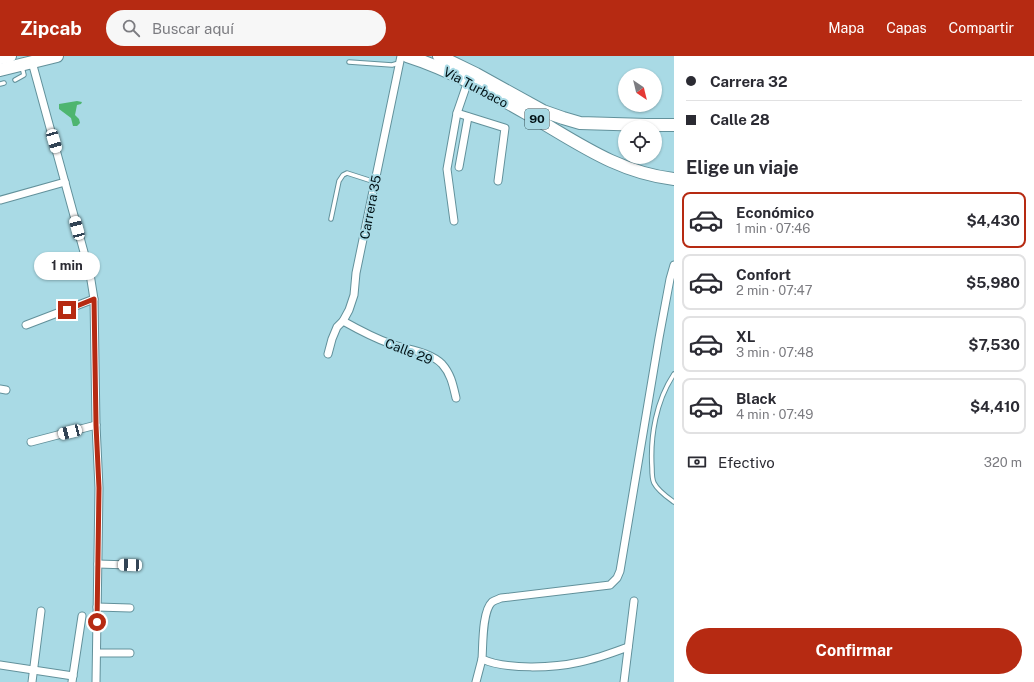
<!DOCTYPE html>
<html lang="es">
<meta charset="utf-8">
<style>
body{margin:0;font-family:"Public Sans",sans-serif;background:#f7f7f7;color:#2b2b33;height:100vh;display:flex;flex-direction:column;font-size:15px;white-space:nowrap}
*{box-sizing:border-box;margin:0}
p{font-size:13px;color:#7c7c81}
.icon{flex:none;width:22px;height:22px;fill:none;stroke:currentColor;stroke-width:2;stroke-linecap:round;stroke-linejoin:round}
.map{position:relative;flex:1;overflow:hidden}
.drawer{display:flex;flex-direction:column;background:#fff;width:360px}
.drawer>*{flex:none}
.top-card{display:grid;align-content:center;height:88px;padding:0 12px;background:#fff}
.needle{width:26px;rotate:145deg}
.tools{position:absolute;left:618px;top:12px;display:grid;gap:8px}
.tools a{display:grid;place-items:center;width:44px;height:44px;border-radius:50%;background:#fff;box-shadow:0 1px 3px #0004;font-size:20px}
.end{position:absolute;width:18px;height:18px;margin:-9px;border:5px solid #b62a12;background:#fff;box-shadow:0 0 0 2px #fff}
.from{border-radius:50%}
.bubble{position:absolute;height:28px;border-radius:14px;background:#fff;box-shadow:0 1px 3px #0004;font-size:13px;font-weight:700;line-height:28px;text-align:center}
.car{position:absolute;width:12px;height:24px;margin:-12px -6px;border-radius:5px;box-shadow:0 0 3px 1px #0007;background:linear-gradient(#fff 24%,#345 0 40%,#fff 0 76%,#345 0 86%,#fff 0)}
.top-card b{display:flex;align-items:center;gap:14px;height:38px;font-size:15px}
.top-card b+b{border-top:1px solid #e1e1e2}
.top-card i{width:10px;height:10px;background:#2b2b33}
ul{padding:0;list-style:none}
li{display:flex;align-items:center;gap:12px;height:56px;margin:0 8px 6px;padding:0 4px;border:2px solid #e1e1e2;border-radius:8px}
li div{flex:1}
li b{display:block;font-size:15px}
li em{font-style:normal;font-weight:700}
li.on{border-color:#b62a12}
li>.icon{width:36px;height:36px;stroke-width:1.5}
h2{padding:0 12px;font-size:18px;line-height:48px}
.pay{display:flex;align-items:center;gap:10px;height:44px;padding:0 12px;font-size:15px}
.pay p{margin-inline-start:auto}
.button{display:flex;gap:8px;margin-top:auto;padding:8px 12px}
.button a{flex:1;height:46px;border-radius:24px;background:#b62a12;color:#fff;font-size:16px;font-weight:700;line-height:46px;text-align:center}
header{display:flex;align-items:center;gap:24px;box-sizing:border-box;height:56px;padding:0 20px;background:#b62a12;color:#fff}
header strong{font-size:19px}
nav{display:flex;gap:22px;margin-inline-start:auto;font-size:14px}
.search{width:280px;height:36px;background:#f7f7f7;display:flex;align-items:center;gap:10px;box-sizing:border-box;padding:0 14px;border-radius:22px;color:#7c7c81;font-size:15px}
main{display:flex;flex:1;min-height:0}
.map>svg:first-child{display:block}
</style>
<header>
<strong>Zipcab</strong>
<div class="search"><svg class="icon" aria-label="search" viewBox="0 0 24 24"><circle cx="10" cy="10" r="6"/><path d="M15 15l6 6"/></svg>Buscar aquí</div>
<nav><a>Mapa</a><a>Capas</a><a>Compartir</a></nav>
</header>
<main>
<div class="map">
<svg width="674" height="626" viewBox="0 0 674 626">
<rect width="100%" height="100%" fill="#a9dae5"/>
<polygon fill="#4eb570" points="77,45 82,46 81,48 77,49 75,59 79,63 80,67 77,70 73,70 71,62 59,53 59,48"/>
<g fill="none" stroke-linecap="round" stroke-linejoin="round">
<defs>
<g id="service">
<polyline points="349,6 392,9 399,7"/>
<polyline points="15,24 24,19 22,11"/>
<polyline points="0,28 4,27"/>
<polyline points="331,163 339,125 343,119 347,117 375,126"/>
<path d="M674 318C656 345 650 380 652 412 652 417 652 423 654 427 658 435 667 441 674 446"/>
</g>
<g id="minor">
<polyline points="32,6 90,218 94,243 96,369 99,432 96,626"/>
<polyline points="457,57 505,72 498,125"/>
<polyline points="459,111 468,61"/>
<polyline points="1,144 65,126"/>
<polyline points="454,165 447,113 457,57 468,25"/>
<path d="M343 265C359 274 374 282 391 288 407 294 429 295 442 308 451 318 453 329 456 342"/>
<polyline points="26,269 94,243"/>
<polyline points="328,298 332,283 337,271 343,265 349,254 354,239 356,217 401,0"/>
<polyline points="0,333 6,334"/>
<polyline points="31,386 96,369"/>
<polyline points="98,508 129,509"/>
<polyline points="97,551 130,552"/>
<path d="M628 591C612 597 596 603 580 606 554 612 506 614 482 603 483 590 482 555 492 546 495 544 499 543 501 542L610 529 617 522 620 515 659 282 670 223 674 209"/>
<polyline points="97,597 130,597"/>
<polyline points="0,609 73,620"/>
<polyline points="32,626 41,555"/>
<polyline points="72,626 82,560"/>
<polyline points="476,626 482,603"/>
<polyline points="624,626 634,545"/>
</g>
<g id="trunk">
<path d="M407 0C454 15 496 40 538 64 582 90 621 117 674 123"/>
<polyline points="439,0 476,18 543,55 563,62 580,67 647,69 674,69"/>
<polyline points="0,2 10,0"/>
<polyline points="0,14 57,0"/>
</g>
</defs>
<use href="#service" stroke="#62919b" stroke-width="5.5"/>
<use href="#minor" stroke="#62919b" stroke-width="9"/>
<use href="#trunk" stroke="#62919b" stroke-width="14"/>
<use href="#service" stroke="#fff" stroke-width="3.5"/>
<use href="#minor" stroke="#fff" stroke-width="7"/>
<use href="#trunk" stroke="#fff" stroke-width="12"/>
</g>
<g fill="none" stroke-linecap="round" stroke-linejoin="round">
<polyline stroke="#b62a12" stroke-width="5" points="67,254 94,243 96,369 99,432 97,566"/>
</g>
<g text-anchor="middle" stroke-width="4" stroke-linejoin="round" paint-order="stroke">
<rect fill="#a9dae5" stroke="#334d53" stroke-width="1" x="525" y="53" width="24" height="20" rx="3"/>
<g font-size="12" font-weight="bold" fill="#011115">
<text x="537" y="67">90</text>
</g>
<g font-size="13" fill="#011115" stroke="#a9dae5">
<text transform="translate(476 31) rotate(28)" y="5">Vía Turbaco</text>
<text transform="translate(370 151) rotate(-79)" y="5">Carrera 35</text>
<text transform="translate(409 295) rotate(21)" y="5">Calle 29</text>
</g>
</g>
</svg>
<div class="tools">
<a><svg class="needle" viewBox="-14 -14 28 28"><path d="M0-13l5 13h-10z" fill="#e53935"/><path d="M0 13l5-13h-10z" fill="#7c7c81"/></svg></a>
<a><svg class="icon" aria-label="locate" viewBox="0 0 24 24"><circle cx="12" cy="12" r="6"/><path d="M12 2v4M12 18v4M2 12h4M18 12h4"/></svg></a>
</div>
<i class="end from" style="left:97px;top:566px"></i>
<i class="end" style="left:67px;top:254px"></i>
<div class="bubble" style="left:34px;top:196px;width:66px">1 min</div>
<i class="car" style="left:54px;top:85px;rotate:164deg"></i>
<i class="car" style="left:77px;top:172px;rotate:345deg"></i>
<i class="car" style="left:70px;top:376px;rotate:256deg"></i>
<i class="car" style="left:130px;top:509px;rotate:272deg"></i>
</div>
<section class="drawer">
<div class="top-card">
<b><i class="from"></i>Carrera 32</b>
<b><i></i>Calle 28</b>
</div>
<h2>Elige un viaje</h2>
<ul>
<li class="on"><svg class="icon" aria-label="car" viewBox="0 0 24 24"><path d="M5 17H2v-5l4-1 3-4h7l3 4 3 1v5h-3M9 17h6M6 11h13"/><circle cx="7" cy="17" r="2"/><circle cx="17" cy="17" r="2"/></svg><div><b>Económico</b><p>1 min · 07:46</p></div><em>$4,430</em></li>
<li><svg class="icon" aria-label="car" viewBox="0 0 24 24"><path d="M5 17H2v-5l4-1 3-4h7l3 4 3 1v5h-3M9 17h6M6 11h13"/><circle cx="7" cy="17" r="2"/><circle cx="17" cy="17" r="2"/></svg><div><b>Confort</b><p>2 min · 07:47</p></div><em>$5,980</em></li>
<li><svg class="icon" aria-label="car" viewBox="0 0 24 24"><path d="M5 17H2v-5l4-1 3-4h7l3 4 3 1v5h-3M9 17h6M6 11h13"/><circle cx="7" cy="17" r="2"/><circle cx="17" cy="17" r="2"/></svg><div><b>XL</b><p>3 min · 07:48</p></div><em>$7,530</em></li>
<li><svg class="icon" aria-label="car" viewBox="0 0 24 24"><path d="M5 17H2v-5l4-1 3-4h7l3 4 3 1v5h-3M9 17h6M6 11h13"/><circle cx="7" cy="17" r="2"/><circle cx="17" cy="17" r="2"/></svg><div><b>Black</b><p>4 min · 07:49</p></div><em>$4,410</em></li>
</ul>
<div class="pay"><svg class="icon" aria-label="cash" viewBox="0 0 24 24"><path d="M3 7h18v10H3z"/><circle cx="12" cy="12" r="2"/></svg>Efectivo<p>320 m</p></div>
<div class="button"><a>Confirmar</a></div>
</section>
</main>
